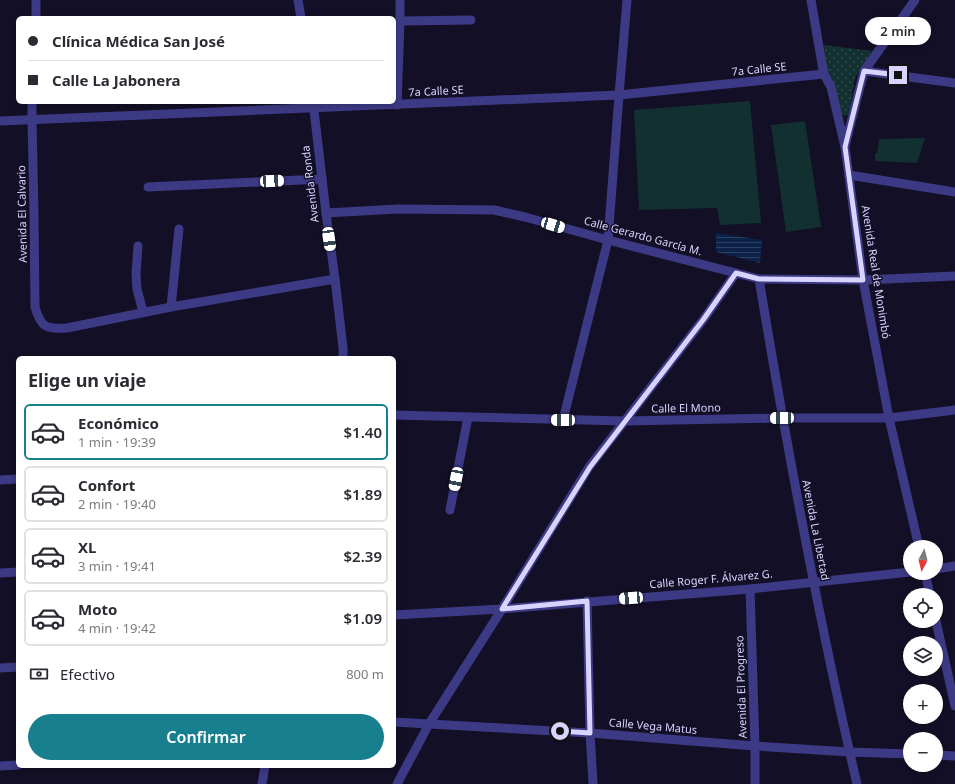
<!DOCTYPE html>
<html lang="es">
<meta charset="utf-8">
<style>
body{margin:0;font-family:"Noto Sans",sans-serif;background:#f2f2f3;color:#2b2b33;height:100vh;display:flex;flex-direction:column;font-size:15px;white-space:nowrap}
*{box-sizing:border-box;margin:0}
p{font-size:13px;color:#7c7c81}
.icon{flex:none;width:22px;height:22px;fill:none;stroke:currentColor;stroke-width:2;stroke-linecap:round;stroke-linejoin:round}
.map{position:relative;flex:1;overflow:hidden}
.drawer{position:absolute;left:16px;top:356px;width:380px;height:412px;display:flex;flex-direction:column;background:#fff;border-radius:6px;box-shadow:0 2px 6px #0003}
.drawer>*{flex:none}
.banner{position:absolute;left:16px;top:16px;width:380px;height:88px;border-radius:6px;box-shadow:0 2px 6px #0003;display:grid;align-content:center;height:88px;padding:0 12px;background:#fff}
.needle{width:26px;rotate:187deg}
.tools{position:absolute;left:903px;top:540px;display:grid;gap:8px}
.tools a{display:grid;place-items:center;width:40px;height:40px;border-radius:50%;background:#fff;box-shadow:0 2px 6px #0003;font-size:20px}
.end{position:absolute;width:18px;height:18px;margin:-9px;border:5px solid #d9d4ff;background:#111;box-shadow:0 0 0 2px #111}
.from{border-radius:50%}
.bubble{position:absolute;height:28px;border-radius:14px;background:#fff;box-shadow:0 2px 6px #0003;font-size:13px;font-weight:600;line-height:28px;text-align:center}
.car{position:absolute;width:12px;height:24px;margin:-12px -6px;border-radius:5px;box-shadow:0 0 3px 1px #0007;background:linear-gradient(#fff 24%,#345 0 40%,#fff 0 76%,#345 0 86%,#fff 0)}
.banner b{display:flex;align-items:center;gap:14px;height:38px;font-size:15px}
.banner b+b{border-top:1px solid #e1e1e2}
.banner i{width:10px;height:10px;background:#2b2b33}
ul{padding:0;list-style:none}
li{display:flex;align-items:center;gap:12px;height:56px;margin:0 8px 6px;padding:0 4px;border:2px solid #e1e1e2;border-radius:6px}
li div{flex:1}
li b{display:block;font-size:15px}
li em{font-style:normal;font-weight:600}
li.current{border-color:#187f8f}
li>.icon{width:36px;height:36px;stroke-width:1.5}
h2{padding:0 12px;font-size:18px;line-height:48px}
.pay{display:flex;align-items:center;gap:10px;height:44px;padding:0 12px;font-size:15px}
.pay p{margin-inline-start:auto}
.cta{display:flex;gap:8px;margin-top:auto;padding:8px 12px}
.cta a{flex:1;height:46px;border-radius:24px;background:#187f8f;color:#fff;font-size:16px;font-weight:600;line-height:46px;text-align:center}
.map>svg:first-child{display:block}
</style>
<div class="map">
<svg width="955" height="784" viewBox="0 0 955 784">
<defs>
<pattern id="park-dots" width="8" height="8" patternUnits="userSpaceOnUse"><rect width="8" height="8" fill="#12302f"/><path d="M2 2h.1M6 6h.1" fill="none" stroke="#344d4e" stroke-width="1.8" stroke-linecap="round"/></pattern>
<pattern id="water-rules" width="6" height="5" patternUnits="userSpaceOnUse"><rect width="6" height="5" fill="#0c2248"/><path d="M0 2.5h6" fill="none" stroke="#2f4163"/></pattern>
</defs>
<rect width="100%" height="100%" fill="#130f26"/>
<polygon fill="url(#park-dots)" points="824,45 872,51 855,78 849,112 847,116 845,116 842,114 826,66"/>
<g fill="#12302f">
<polygon points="750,101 761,223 720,225 717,208 639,210 634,110"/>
<polygon points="805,121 821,227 786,232 771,125"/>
<polygon points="925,138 917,163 875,161 875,153 877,153 879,139"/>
</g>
<polygon fill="url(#water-rules)" points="716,233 762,240 760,263 716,252"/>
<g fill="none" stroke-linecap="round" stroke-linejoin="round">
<g stroke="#3d3a85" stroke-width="9">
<polyline points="298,0 301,18"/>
<polyline points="811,0 822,64 824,74 831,87 845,147 863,280 889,418 919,547"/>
<polyline points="36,18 36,0"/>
<polyline points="400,21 471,20"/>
<polyline points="864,71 955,83"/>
<path d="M32 102V120L34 212 35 307C41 328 46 329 67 328L171 307 335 279"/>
<polyline points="313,102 326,213 335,279 343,348 343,358"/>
<polyline points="397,105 400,21 400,0"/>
<polyline points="0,121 619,95 824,74"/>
<polyline points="845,146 864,71 915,0"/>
<polyline points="849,175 955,192"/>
<polyline points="148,187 322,179"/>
<polyline points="326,213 398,209 494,210 525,217 608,240 759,279 863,280 955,276"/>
<polyline points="138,246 136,274 137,289 143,312"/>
<path d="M759 279C787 448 818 617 857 784"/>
<polyline points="171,307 179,229"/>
<polyline points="394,415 624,421 782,418 889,418 955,410"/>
<polyline points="563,420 608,240 619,95 627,0"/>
<polyline points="0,480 18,479"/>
<polyline points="450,510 468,417"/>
<polyline points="936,569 955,566"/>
<polyline points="0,573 18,572"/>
<polyline points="925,573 930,595"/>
<polyline points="750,589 755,746 755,784"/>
<polyline points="587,601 590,733 593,784"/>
<polyline points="394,615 502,609 750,589 910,572"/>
<polyline points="936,621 955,706"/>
<polyline points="0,668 18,667"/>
<polyline points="394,722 590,733 755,746 849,752 910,754"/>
<polyline points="936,755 955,756"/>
<polyline points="0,766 18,765"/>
<polyline points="262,784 265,766"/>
<polyline points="397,784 429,724 502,609 589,467 703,320 736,273"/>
</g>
</g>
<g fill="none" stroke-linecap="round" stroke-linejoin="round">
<polyline stroke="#d9d4ff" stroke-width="5" points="560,731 590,733 587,601 502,609 590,467 703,320 736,273 759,279 863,280 845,147 864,71 898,75"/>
</g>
<g text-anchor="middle" stroke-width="3" stroke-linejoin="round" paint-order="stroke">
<g font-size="11" fill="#d9d4ff" stroke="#130f26">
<text transform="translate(759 69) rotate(-6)" y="4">7a Calle SE</text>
<text transform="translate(436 91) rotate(-3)" y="4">7a Calle SE</text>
<text transform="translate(310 184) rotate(-97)" y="4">Avenida Ronda</text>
<text transform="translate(22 214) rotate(-91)" y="4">Avenida El Calvario</text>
<text transform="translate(643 236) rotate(15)" y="4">Calle Gerardo García M.</text>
<text transform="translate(876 272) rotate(81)" y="4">Avenida Real de Monimbó</text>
<text transform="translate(686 408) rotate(-1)" y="4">Calle El Mono</text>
<text transform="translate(816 530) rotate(79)" y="4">Avenida La Libertad</text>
<text transform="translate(711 579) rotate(-5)" y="4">Calle Roger F. Álvarez G.</text>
<text transform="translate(741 687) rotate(-92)" y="4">Avenida El Progreso</text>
<text transform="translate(653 726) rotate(5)" y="4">Calle Vega Matus</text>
</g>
</g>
</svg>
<div class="tools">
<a><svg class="needle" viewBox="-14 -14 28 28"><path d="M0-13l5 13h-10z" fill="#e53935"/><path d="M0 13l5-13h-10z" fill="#7c7c81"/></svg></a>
<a><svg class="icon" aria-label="locate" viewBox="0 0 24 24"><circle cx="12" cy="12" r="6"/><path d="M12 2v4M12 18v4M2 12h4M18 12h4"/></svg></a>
<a><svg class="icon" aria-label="layers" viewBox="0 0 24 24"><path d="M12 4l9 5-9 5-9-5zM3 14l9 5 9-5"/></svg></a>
<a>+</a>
<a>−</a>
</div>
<i class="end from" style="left:560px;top:731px"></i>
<i class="end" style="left:898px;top:75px"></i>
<div class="bubble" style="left:865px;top:17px;width:66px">2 min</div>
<i class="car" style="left:272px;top:181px;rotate:87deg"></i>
<i class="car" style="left:553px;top:225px;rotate:106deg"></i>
<i class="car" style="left:329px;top:239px;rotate:172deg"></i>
<i class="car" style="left:782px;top:418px;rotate:269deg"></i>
<i class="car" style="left:563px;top:420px;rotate:271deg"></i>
<i class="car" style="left:456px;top:479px;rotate:191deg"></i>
<i class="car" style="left:631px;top:598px;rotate:266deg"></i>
<div class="banner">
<b><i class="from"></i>Clínica Médica San José</b>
<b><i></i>Calle La Jabonera</b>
</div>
<section class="drawer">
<h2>Elige un viaje</h2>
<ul>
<li class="current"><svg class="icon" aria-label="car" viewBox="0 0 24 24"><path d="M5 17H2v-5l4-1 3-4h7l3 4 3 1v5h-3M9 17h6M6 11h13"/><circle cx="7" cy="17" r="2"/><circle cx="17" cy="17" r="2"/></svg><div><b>Económico</b><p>1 min · 19:39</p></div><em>$1.40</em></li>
<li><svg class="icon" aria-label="car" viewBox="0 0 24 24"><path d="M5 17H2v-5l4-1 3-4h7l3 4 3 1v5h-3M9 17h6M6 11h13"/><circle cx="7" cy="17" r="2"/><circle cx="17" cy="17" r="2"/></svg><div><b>Confort</b><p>2 min · 19:40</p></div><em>$1.89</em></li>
<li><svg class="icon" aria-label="car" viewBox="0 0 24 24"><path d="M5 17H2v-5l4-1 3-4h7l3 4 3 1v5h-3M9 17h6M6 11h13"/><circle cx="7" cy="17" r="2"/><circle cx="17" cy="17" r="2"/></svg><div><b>XL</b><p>3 min · 19:41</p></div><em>$2.39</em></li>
<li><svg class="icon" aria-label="car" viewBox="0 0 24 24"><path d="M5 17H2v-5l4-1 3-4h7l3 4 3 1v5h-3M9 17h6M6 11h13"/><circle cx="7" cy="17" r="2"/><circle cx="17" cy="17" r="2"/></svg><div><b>Moto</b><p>4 min · 19:42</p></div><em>$1.09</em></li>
</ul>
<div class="pay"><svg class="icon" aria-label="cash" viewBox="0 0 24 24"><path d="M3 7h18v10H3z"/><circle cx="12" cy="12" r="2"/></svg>Efectivo<p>800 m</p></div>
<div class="cta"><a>Confirmar</a></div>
</section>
</div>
